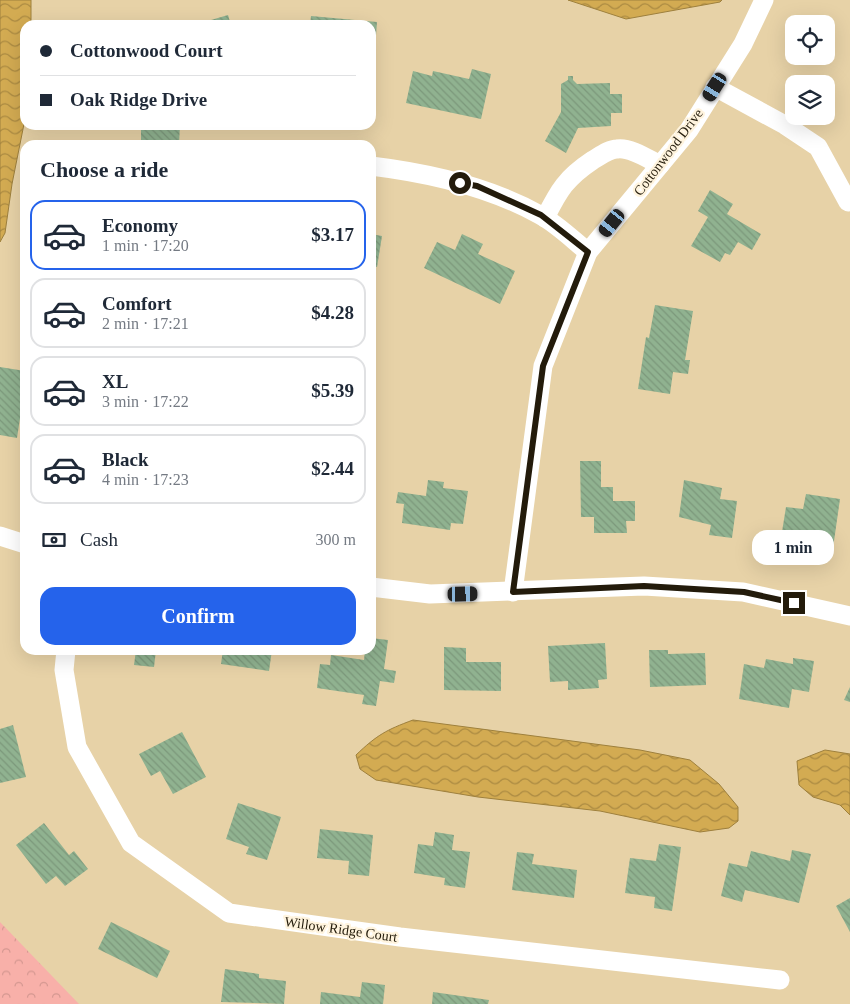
<!DOCTYPE html>
<meta charset="utf-8">
<style>
body{margin:0;font-family:Georgia,serif;background:#f2f2f3;color:#1f2937;height:100vh;display:flex;flex-direction:column;font-size:19px;white-space:nowrap}
*{box-sizing:border-box;margin:0}
p{font-size:16px;color:#747a83}
.icon{flex:none;width:28px;height:28px;fill:none;stroke:currentColor;stroke-width:2;stroke-linecap:round;stroke-linejoin:round}
.map{position:relative;flex:1;overflow:hidden}
.side{position:absolute;left:20px;top:140px;width:356px;height:515px;display:flex;flex-direction:column;background:#fff;border-radius:15px;box-shadow:0 5px 20px #0002}
.side>*{flex:none}
.guide{position:absolute;left:20px;top:20px;width:356px;height:110px;border-radius:15px;box-shadow:0 5px 20px #0002;display:grid;align-content:center;height:110px;padding:0 20px;background:#fff}
.fabs{position:absolute;left:785px;top:15px;display:grid;gap:10px}
.fabs a{display:grid;place-items:center;width:50px;height:50px;border-radius:10px;background:#fff;box-shadow:0 5px 20px #0002;font-size:25px}
.end{position:absolute;width:22px;height:22px;margin:-11px;border:6px solid #231b0b;background:#fff;box-shadow:0 0 0 2px #fff}
.from{border-radius:50%}
.bubble{position:absolute;height:35px;border-radius:15px;background:#fff;box-shadow:0 5px 20px #0002;font-size:16px;font-weight:700;line-height:35px;text-align:center}
.car{position:absolute;width:15px;height:30px;margin:-15px -8px;border-radius:6px;box-shadow:0 0 4px 1px #0007;background:linear-gradient(#222 24%,#8ab4d8 0 40%,#222 0 76%,#8ab4d8 0 86%,#222 0)}
.guide b{display:flex;align-items:center;gap:18px;height:48px;font-size:19px}
.guide b+b{border-top:1px solid #e0e1e3}
.guide i{width:12px;height:12px;background:#1f2937}
ul{padding:0;list-style:none}
li{display:flex;align-items:center;gap:15px;height:70px;margin:0 10px 8px;padding:0 10px;border:2px solid #e0e1e3;border-radius:15px}
li div{flex:1}
li b{display:block;font-size:19px}
li em{font-style:normal;font-weight:700}
li.selected{border-color:#2563eb}
li>.icon{width:45px;height:45px;stroke-width:1.5}
h2{padding:0 20px;font-size:22px;line-height:60px}
.pay{display:flex;align-items:center;gap:12px;height:55px;padding:0 20px;font-size:19px}
.pay p{margin-inline-start:auto}
.primary-button{display:flex;gap:10px;margin-top:auto;padding:10px 20px}
.primary-button a{flex:1;height:58px;border-radius:15px;background:#2563eb;color:#fff;font-size:20px;font-weight:700;line-height:58px;text-align:center}
.map>svg:first-child{display:block}
</style>
<div class="map">
<svg width="850" height="1004" viewBox="0 0 850 1004">
<defs>
<pattern id="forest-crowns" width="20" height="18" patternUnits="userSpaceOnUse" patternTransform="scale(1.25)"><rect width="20" height="18" fill="#f8b0a9"/><path d="M2 6a3 3 0 1 1 6 0M12 15a3 3 0 1 1 6 0" fill="none" stroke="#d49790"/></pattern>
<pattern id="water-waves" width="16" height="10" patternUnits="userSpaceOnUse" patternTransform="scale(1.25)"><rect width="16" height="10" fill="#d3ab52"/><path d="M0 5q4-4 8 0t8 0" fill="none" stroke="#ab8a42"/></pattern>
<pattern id="building-back-hatch" width="6" height="6" patternUnits="userSpaceOnUse" patternTransform="scale(1.25)"><rect width="6" height="6" fill="#90b290"/><path d="M-1 5l2 2M0 0l6 6M5-1l2 2" fill="none" stroke="#7c987b"/></pattern>
</defs>
<rect width="100%" height="100%" fill="#e7d2a7"/>
<polygon fill="url(#forest-crowns)" points="0,922 79,1004 0,1004"/>
<g fill="url(#water-waves)" stroke="#9e803d">
<polygon points="0,0 31,0 31,25 25,25 25,119 12,184 5,233 0,242"/>
<polygon points="568,0 722,0 720,2 626,19"/>
<path d="M413 720 640 750 690 760 719 784 738 807V821L729 828 700 832 600 811 478 797 376 780 360 769 356 755C377 735 386 730 413 720Z"/>
<polygon points="825,750 850,754 850,815 840,805 813,797 799,785 797,761"/>
</g>
<g fill="url(#building-back-hatch)">
<polygon points="228,15 231,25 213,25 211,20"/>
<polygon points="311,16 377,22 374,63 371,62 371,25 310,25"/>
<polygon points="250,20 251,25 236,25 235,24"/>
<polygon points="472,69 491,74 481,119 406,103 413,71 432,76 433,71 469,79"/>
<polygon points="568,76 573,76 573,80 577,84 610,83 610,94 622,94 622,113 611,113 611,126 578,128 566,153 545,141 561,112 561,84 568,80"/>
<polygon points="141,125 180,125 179,145 141,145"/>
<polygon points="710,190 733,204 727,214 761,234 752,250 738,242 730,255 725,253 720,262 691,246 708,217 698,211"/>
<polygon points="371,234 382,236 377,267 371,266"/>
<polygon points="462,234 483,244 478,254 515,271 500,304 424,268 437,242 455,250"/>
<polygon points="655,305 693,311 685,360 690,360 688,374 673,372 670,394 638,389 646,337 649,338"/>
<polygon points="0,367 25,371 25,386 17,438 0,435"/>
<polygon points="580,461 601,461 601,487 613,487 613,501 635,501 635,521 626,521 627,533 594,533 594,517 581,517"/>
<polygon points="428,480 444,482 443,488 468,491 463,524 451,523 450,530 402,523 404,504 396,503 398,492 426,496"/>
<polygon points="684,480 722,488 720,499 737,501 732,538 709,535 711,525 679,517"/>
<polygon points="806,494 840,499 832,555 813,551 814,543 781,538 786,507 803,509"/>
<polygon points="371,638 388,640 384,669 396,671 394,683 380,681 376,706 362,704 364,695 317,688 320,664 330,665 331,655 364,660 365,650 371,650"/>
<polygon points="605,643 607,679 598,680 599,688 568,690 568,681 550,682 548,646"/>
<polygon points="444,647 466,648 466,662 501,662 501,691 444,690"/>
<polygon points="136,650 156,650 154,667 134,665"/>
<polygon points="223,650 272,650 269,671 221,664"/>
<polygon points="649,650 668,650 668,654 705,653 706,685 650,687"/>
<polygon points="793,658 814,661 809,692 792,689 789,708 739,699 744,664 764,668 766,659 793,664"/>
<polygon points="850,687 850,702 844,700"/>
<polygon points="13,725 26,777 0,783 0,729"/>
<polygon points="182,732 206,777 173,794 160,771 151,776 139,754"/>
<polygon points="238,803 281,817 267,860 246,854 249,847 226,839"/>
<polygon points="44,823 69,855 74,851 88,869 65,886 56,876 46,884 16,845"/>
<polygon points="320,829 373,835 369,876 348,874 349,861 317,858"/>
<polygon points="435,832 454,835 452,850 470,852 465,888 444,885 445,878 414,873 418,844 433,846"/>
<polygon points="659,844 681,847 672,911 654,908 655,897 625,893 630,858 656,861"/>
<polygon points="792,850 811,854 799,903 745,890 742,902 721,896 729,863 747,867 751,851 790,861"/>
<polygon points="517,852 534,854 532,864 577,870 574,898 512,890"/>
<polygon points="850,898 850,932 836,906"/>
<polygon points="111,922 170,951 157,978 98,949"/>
<polygon points="225,969 259,974 259,978 286,981 284,1004 221,1002"/>
<polygon points="362,982 385,985 383,1004 320,1004 321,992 360,997"/>
<polygon points="433,992 489,1000 488,1004 432,1004"/>
</g>
<g fill="none" stroke-linecap="round" stroke-linejoin="round">
<g stroke="#fff" stroke-width="19">
<polyline points="715,87 785,125 818,147 848,202"/>
<path d="M371 166C429 173 488 186 540 215 557 224 573 240 588 252"/>
<path d="M545 218C559 190 566 178 593 160 600 156 609 149 617 149 631 147 648 159 660 165"/>
<polyline points="0,536 25,544"/>
<polyline points="371,587 430,594 644,586 743,592 850,616"/>
<polyline points="513,592 543,366 588,252 689,130 743,44 764,0"/>
<polyline points="66,650 64,670 77,747 131,843 229,913 400,937 780,980"/>
</g>
</g>
<g fill="none" stroke-linecap="round" stroke-linejoin="round">
<polyline stroke="#231b0b" stroke-width="6" points="460,183 477,186 541,215 588,252 543,366 513,592 644,586 744,592 794,603"/>
</g>
<g text-anchor="middle" stroke-width="4.5" stroke-linejoin="round" paint-order="stroke">
<g font-size="14" fill="#231b0b" stroke="#fff4de">
<text transform="translate(668 152) rotate(-53)" y="5">Cottonwood Drive</text>
<text transform="translate(341 929) rotate(8)" y="5">Willow Ridge Court</text>
</g>
</g>
</svg>
<div class="fabs">
<a><svg class="icon" aria-label="locate" viewBox="0 0 24 24"><circle cx="12" cy="12" r="6"/><path d="M12 2v4M12 18v4M2 12h4M18 12h4"/></svg></a>
<a><svg class="icon" aria-label="layers" viewBox="0 0 24 24"><path d="M12 4l9 5-9 5-9-5zM3 14l9 5 9-5"/></svg></a>
</div>
<i class="end from" style="left:460px;top:183px"></i>
<i class="end" style="left:794px;top:603px"></i>
<div class="bubble" style="left:752px;top:530px;width:82px">1 min</div>
<i class="car" style="left:715px;top:87px;rotate:212deg"></i>
<i class="car" style="left:612px;top:223px;rotate:219deg"></i>
<i class="car" style="left:463px;top:594px;rotate:89deg"></i>
<div class="guide">
<b><i class="from"></i>Cottonwood Court</b>
<b><i></i>Oak Ridge Drive</b>
</div>
<section class="side">
<h2>Choose a ride</h2>
<ul>
<li class="selected"><svg class="icon" aria-label="car" viewBox="0 0 24 24"><path d="M5 17H2v-5l4-1 3-4h7l3 4 3 1v5h-3M9 17h6M6 11h13"/><circle cx="7" cy="17" r="2"/><circle cx="17" cy="17" r="2"/></svg><div><b>Economy</b><p>1 min · 17:20</p></div><em>$3.17</em></li>
<li><svg class="icon" aria-label="car" viewBox="0 0 24 24"><path d="M5 17H2v-5l4-1 3-4h7l3 4 3 1v5h-3M9 17h6M6 11h13"/><circle cx="7" cy="17" r="2"/><circle cx="17" cy="17" r="2"/></svg><div><b>Comfort</b><p>2 min · 17:21</p></div><em>$4.28</em></li>
<li><svg class="icon" aria-label="car" viewBox="0 0 24 24"><path d="M5 17H2v-5l4-1 3-4h7l3 4 3 1v5h-3M9 17h6M6 11h13"/><circle cx="7" cy="17" r="2"/><circle cx="17" cy="17" r="2"/></svg><div><b>XL</b><p>3 min · 17:22</p></div><em>$5.39</em></li>
<li><svg class="icon" aria-label="car" viewBox="0 0 24 24"><path d="M5 17H2v-5l4-1 3-4h7l3 4 3 1v5h-3M9 17h6M6 11h13"/><circle cx="7" cy="17" r="2"/><circle cx="17" cy="17" r="2"/></svg><div><b>Black</b><p>4 min · 17:23</p></div><em>$2.44</em></li>
</ul>
<div class="pay"><svg class="icon" aria-label="cash" viewBox="0 0 24 24"><path d="M3 7h18v10H3z"/><circle cx="12" cy="12" r="2"/></svg>Cash<p>300 m</p></div>
<div class="primary-button"><a>Confirm</a></div>
</section>
</div>
